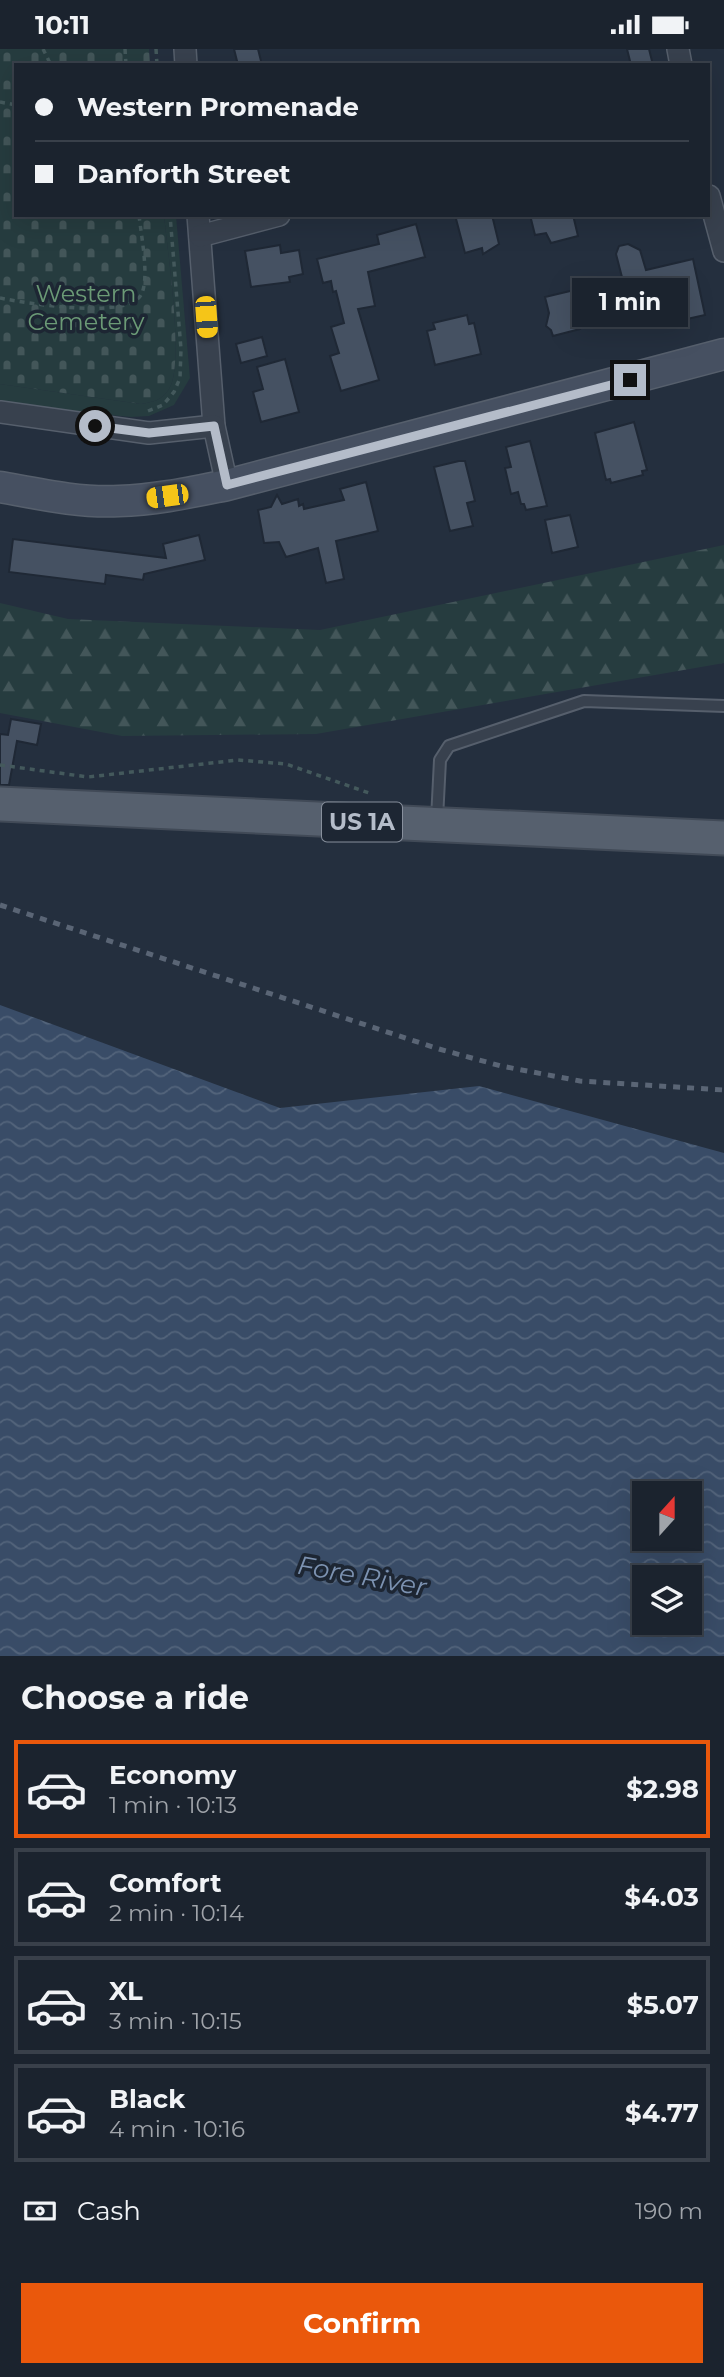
<!DOCTYPE html>
<meta charset="utf-8">
<style>
body{margin:0;font-family:Montserrat,sans-serif;background:#282f3a;color:#f1f3f6;height:100vh;display:flex;flex-direction:column;font-size:26px;white-space:nowrap}
*{box-sizing:border-box;margin:0}
p{font-size:23px;color:#a0a4aa}
.icon{flex:none;width:38px;height:38px;fill:none;stroke:currentColor;stroke-width:2;stroke-linecap:round;stroke-linejoin:round}
.map{position:relative;height:1607px;overflow:hidden}
.drawer{display:flex;flex-direction:column;background:#1b232e;flex:1}
.drawer>*{flex:none}
.top-card{position:absolute;left:14px;top:14px;width:696px;height:154px;border-radius:0px;box-shadow:0 7px 28px #0002,0 0 0 2px #39404a;display:grid;align-content:center;height:154px;padding:0 21px;background:#1b232e}
.needle{width:46px;rotate:21deg}
.controls{position:absolute;left:632px;top:1432px;display:grid;gap:14px}
.controls a{display:grid;place-items:center;width:70px;height:70px;border-radius:0px;background:#1b232e;box-shadow:0 7px 28px #0002,0 0 0 2px #39404a;font-size:35px}
.end{position:absolute;width:32px;height:32px;margin:-16px;border:9px solid #b4bcc9;background:#111;box-shadow:0 0 0 4px #111}
.from{border-radius:50%}
.bubble{position:absolute;height:49px;border-radius:0px;background:#1b232e;box-shadow:0 7px 28px #0002,0 0 0 2px #39404a;font-size:23px;font-weight:700;line-height:49px;text-align:center}
.car{position:absolute;width:21px;height:42px;margin:-21px -10px;border-radius:9px;box-shadow:0 0 5px 2px #0007;background:linear-gradient(#f5c518 24%,#345 0 40%,#f5c518 0 76%,#345 0 86%,#f5c518 0)}
.top-card b{display:flex;align-items:center;gap:24px;height:66px;font-size:26px}
.top-card b+b{border-top:2px solid #39404a}
.top-card i{width:18px;height:18px;background:#f1f3f6}
ul{padding:0;list-style:none}
li{display:flex;align-items:center;gap:21px;height:98px;margin:0 14px 10px;padding:0 7px;border:4px solid #39404a;border-radius:0px}
li div{flex:1}
li b{display:block;font-size:26px}
li em{font-style:normal;font-weight:700}
li.on{border-color:#ea580c}
li>.icon{width:63px;height:63px;stroke-width:1.5}
h2{padding:0 21px;font-size:32px;line-height:84px}
.pay{display:flex;align-items:center;gap:18px;height:77px;padding:0 21px;font-size:26px}
.pay p{margin-inline-start:auto}
.button{display:flex;gap:14px;margin-top:auto;padding:14px 21px}
.button a{flex:1;height:80px;border-radius:0px;background:#ea580c;color:#fff;font-size:28px;font-weight:700;line-height:80px;text-align:center}
.status{display:flex;justify-content:space-between;align-items:center;height:49px;padding:0 35px;background:#1b232e;direction:ltr}
.status svg{height:19px;fill:currentColor}
.map>svg:first-child{display:block}
</style>
<div class="status"><b>10:11</b><svg viewBox="0 0 49 12"><path d="M0 12V9h3v3zM5 12V6h3v6zM10 12V3h3v9zM15 12V0h3v12zM26 1h20v11H26zM47 4h2v5h-2z"/></svg></div>
<div class="map">
<svg width="724" height="1607" viewBox="0 0 724 1607">
<defs>
<pattern id="forest-firs" width="22" height="20" patternUnits="userSpaceOnUse" patternTransform="scale(1.75)"><rect width="22" height="20" fill="#263c3f"/><path d="M5 1l3.5 6h-7zM16 11l3.5 6h-7z" fill="#435659"/></pattern>
<pattern id="cemetery-stones" width="16" height="16" patternUnits="userSpaceOnUse" patternTransform="scale(1.75)"><rect width="16" height="16" fill="#263c3f"/><path d="M2 7V4a2 2 0 0 1 4 0v3zM10 15v-3a2 2 0 0 1 4 0v3z" fill="#435659"/></pattern>
<pattern id="water-waves" width="16" height="10" patternUnits="userSpaceOnUse" patternTransform="scale(1.75)"><rect width="16" height="10" fill="#394c67"/><path d="M0 5q4-4 8 0t8 0" fill="none" stroke="#53647b"/></pattern>
</defs>
<rect width="100%" height="100%" fill="#242f3e"/>
<path fill="#263c3f" d="M164 166H176L190 329 174 356 149 367 131 368 45 360 0 352V335L141 355C153 353 162 351 169 340 185 315 167 200 164 166Z"/>
<polygon fill="url(#forest-firs)" points="724,496 724,614 316,685 122,687 0,664 0,554 68,570 320,581"/>
<path fill="url(#cemetery-stones)" d="M0 0H149L150 16H16V166H164C167 200 185 315 169 340 162 351 153 353 141 355L0 335Z"/>
<path fill="url(#water-waves)" fill-rule="evenodd" d="M0 956 280 1059 479 1037 724 1104V1607H0ZM644 1444H690V1489H644ZM644 1528H690V1573H644Z"/>
<g fill="#455162" stroke="#1f2835" stroke-width="2">
<polygon points="234,0 258,0 262,16 238,16"/>
<polygon points="627,0 649,0 653,16 631,16"/>
<polygon points="455,166 492,166 499,195 483,205 482,199 465,204"/>
<polygon points="530,166 573,166 578,187 551,194 546,184 535,186"/>
<polygon points="416,175 425,208 368,223 375,257 358,260 379,331 341,342 330,307 339,304 331,278 344,274 336,242 333,243 331,232 323,234 317,210 379,195 377,186"/>
<polygon points="628,195 640,201 646,221 693,210 705,266 669,274 657,262 614,272 612,267 579,274 580,280 553,287 551,281 546,277 549,264 545,248 587,238 588,242 623,232 616,205 619,197"/>
<polygon points="280,196 281,204 299,201 303,225 289,228 290,233 251,238 245,202"/>
<polygon points="467,266 469,275 474,274 481,305 435,316 427,282 435,280 433,274"/>
<polygon points="262,288 267,307 241,314 236,295"/>
<polygon points="285,310 299,363 261,373 253,343 263,340 257,318"/>
<polygon points="634,373 647,421 642,422 643,426 611,434 610,430 606,431 595,384"/>
<polygon points="530,392 547,457 526,461 524,455 521,455 518,443 511,445 505,419 511,418 506,398"/>
<polygon points="459,412 465,412 475,452 467,454 473,477 450,482 434,418"/>
<polygon points="366,433 378,482 336,492 344,530 326,534 318,499 286,508 279,493 264,494 258,461 271,458 277,446 282,455 298,450 299,457 303,455 304,460 344,451 340,440"/>
<polygon points="570,466 578,498 552,504 545,471"/>
<polygon points="199,486 205,511 144,525 143,531 106,526 105,535 9,523 13,490 166,509 163,495"/>
<polygon points="11,670 41,675 37,696 17,692 9,736 0,736 0,685 8,686"/>
</g>
<g fill="none" stroke-linecap="round" stroke-linejoin="round">
<defs>
<polyline id="lane" points="437,770 440,711 449,697 584,652 724,657"/>
<g id="street">
<polyline points="185,0 186,16"/>
<polyline points="678,0 681,16"/>
<polyline points="709,147 724,202"/>
<polyline points="198,166 214,377 227,436"/>
<polyline points="200,187 279,166"/>
<polyline points="0,363 149,384 214,377"/>
</g>
<path id="secondary" d="M0 438C39 445 79 454 119 452 156 451 192 443 227 436L724 305"/>
<polyline id="primary" points="0,755 724,789"/>
</defs>
<use href="#lane" stroke="#565f6c" stroke-width="14"/>
<use href="#street" stroke="#565f6c" stroke-width="24"/>
<use href="#secondary" stroke="#565f6c" stroke-width="33"/>
<use href="#primary" stroke="#414a57" stroke-width="37"/>
<g stroke="#44595c" stroke-width="3.5" stroke-dasharray="5 5" stroke-linecap="butt">
<polyline points="43,0 51,16"/>
<polyline points="125,0 126,16"/>
<polyline points="156,0 157,16"/>
<polyline points="0,53 16,56"/>
<path d="M0 249C25 254 127 271 141 246 150 230 141 186 139 166"/>
<polyline points="148,362 163,356 174,343 180,329 181,300 170,166"/>
<polyline points="0,716 88,728 238,711 286,715 369,744"/>
</g>
<use href="#lane" stroke="#38414e" stroke-width="10"/>
<use href="#street" stroke="#38414e" stroke-width="21"/>
<use href="#secondary" stroke="#465061" stroke-width="30"/>
<use href="#primary" stroke="#56606e" stroke-width="33"/>
<polyline stroke="#5a6575" stroke-width="5" stroke-dasharray="7 7" stroke-linecap="butt" points="0,856 439,1000 501,1017 580,1032 724,1041"/>
</g>
<g fill="none" stroke-linecap="round" stroke-linejoin="round">
<polyline stroke="#b4bcc9" stroke-width="9" points="95,377 149,384 214,377 227,436 630,331"/>
</g>
<g text-anchor="middle" stroke-width="7" stroke-linejoin="round" paint-order="stroke">
<rect fill="#1d2633" stroke="#878f9c" stroke-width="2" x="322" y="753.5" width="80" height="39" rx="5"/>
<g font-size="23" font-weight="bold" fill="#b4bcc9">
<text x="362" y="781">US 1A</text>
</g>
<g font-size="24" fill="#6b9a76" stroke="#1d2633">
<text x="86" y="253">Western<tspan x="86" dy="28">Cemetery</tspan></text>
</g>
<g font-size="26" font-style="italic" fill="#7c92b1" stroke="#1d2633">
<text transform="translate(362 1527) rotate(10)" y="9">Fore River</text>
</g>
</g>
</svg>
<div class="controls">
<a><svg class="needle" viewBox="-14 -14 28 28"><path d="M0-13l5 13h-10z" fill="#e53935"/><path d="M0 13l5-13h-10z" fill="#a0a4aa"/></svg></a>
<a><svg class="icon" aria-label="layers" viewBox="0 0 24 24"><path d="M12 4l9 5-9 5-9-5zM3 14l9 5 9-5"/></svg></a>
</div>
<i class="end from" style="left:95px;top:377px"></i>
<i class="end" style="left:630px;top:331px"></i>
<div class="bubble" style="left:572px;top:229px;width:116px">1 min</div>
<i class="car" style="left:206px;top:268px;rotate:176deg"></i>
<i class="car" style="left:167px;top:447px;rotate:262deg"></i>
<div class="top-card">
<b><i class="from"></i>Western Promenade</b>
<b><i></i>Danforth Street</b>
</div>
</div>
<section class="drawer">
<h2>Choose a ride</h2>
<ul>
<li class="on"><svg class="icon" aria-label="car" viewBox="0 0 24 24"><path d="M5 17H2v-5l4-1 3-4h7l3 4 3 1v5h-3M9 17h6M6 11h13"/><circle cx="7" cy="17" r="2"/><circle cx="17" cy="17" r="2"/></svg><div><b>Economy</b><p>1 min · 10:13</p></div><em>$2.98</em></li>
<li><svg class="icon" aria-label="car" viewBox="0 0 24 24"><path d="M5 17H2v-5l4-1 3-4h7l3 4 3 1v5h-3M9 17h6M6 11h13"/><circle cx="7" cy="17" r="2"/><circle cx="17" cy="17" r="2"/></svg><div><b>Comfort</b><p>2 min · 10:14</p></div><em>$4.03</em></li>
<li><svg class="icon" aria-label="car" viewBox="0 0 24 24"><path d="M5 17H2v-5l4-1 3-4h7l3 4 3 1v5h-3M9 17h6M6 11h13"/><circle cx="7" cy="17" r="2"/><circle cx="17" cy="17" r="2"/></svg><div><b>XL</b><p>3 min · 10:15</p></div><em>$5.07</em></li>
<li><svg class="icon" aria-label="car" viewBox="0 0 24 24"><path d="M5 17H2v-5l4-1 3-4h7l3 4 3 1v5h-3M9 17h6M6 11h13"/><circle cx="7" cy="17" r="2"/><circle cx="17" cy="17" r="2"/></svg><div><b>Black</b><p>4 min · 10:16</p></div><em>$4.77</em></li>
</ul>
<div class="pay"><svg class="icon" aria-label="cash" viewBox="0 0 24 24"><path d="M3 7h18v10H3z"/><circle cx="12" cy="12" r="2"/></svg>Cash<p>190 m</p></div>
<div class="button"><a>Confirm</a></div>
</section>
